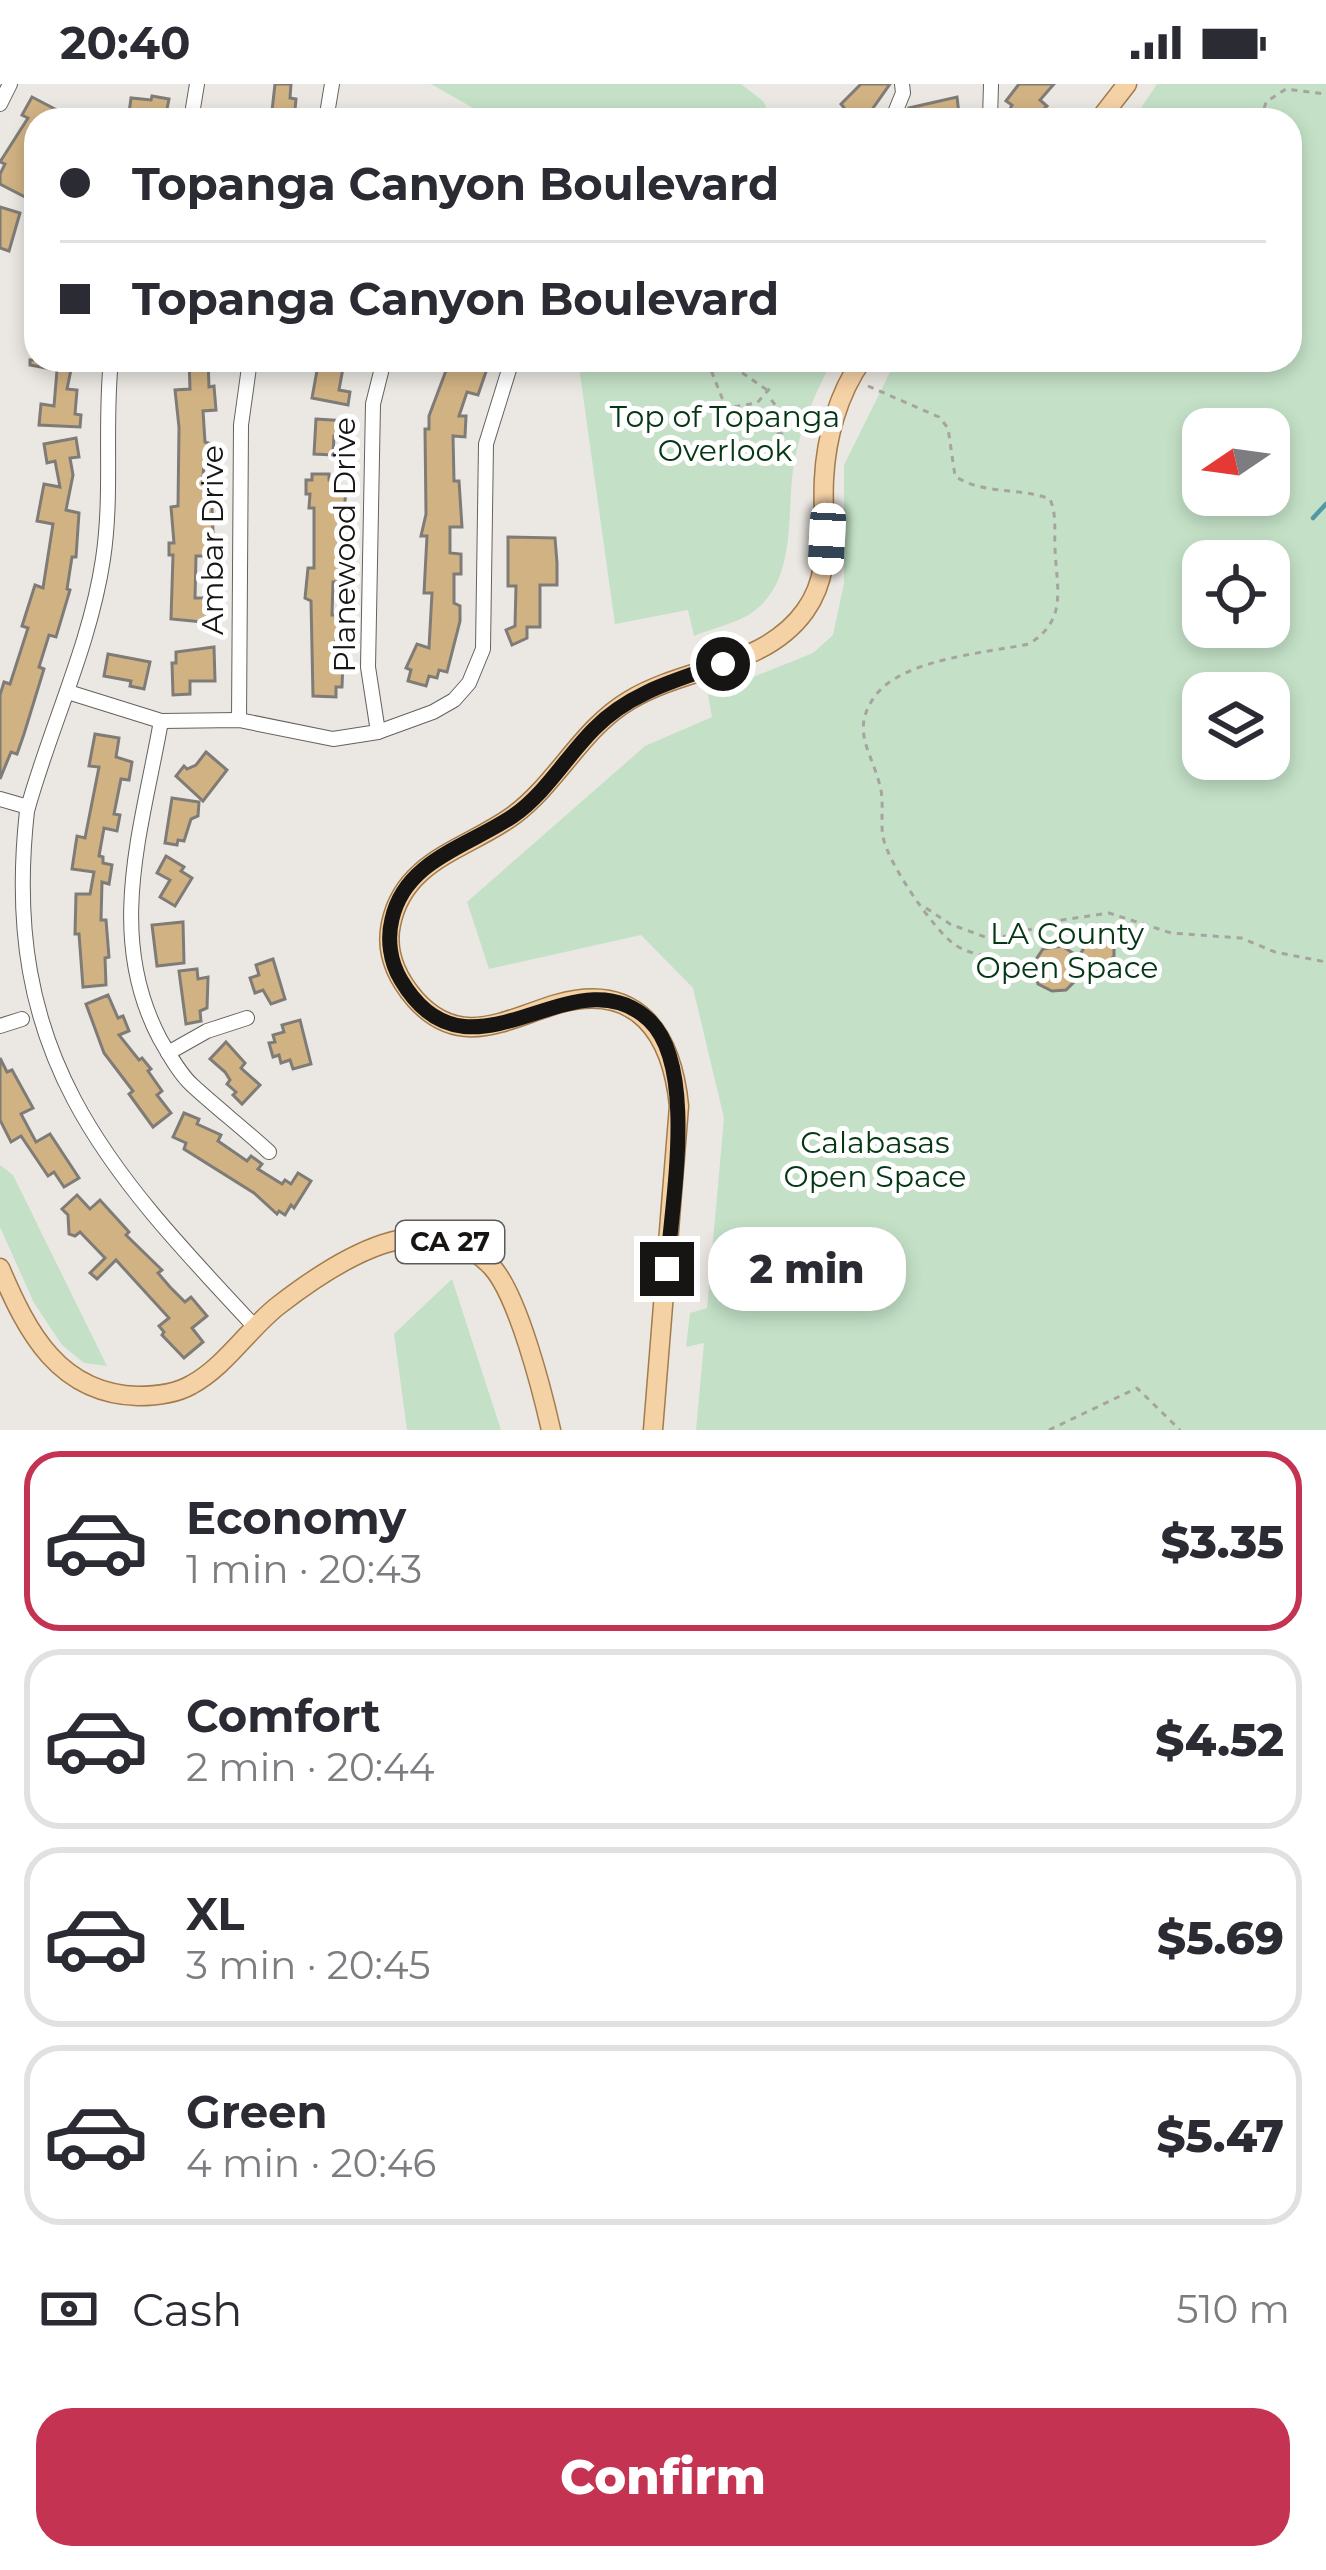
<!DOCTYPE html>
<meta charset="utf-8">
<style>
body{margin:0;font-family:Montserrat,sans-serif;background:#f2f2f3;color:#2b2b33;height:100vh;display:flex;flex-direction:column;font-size:45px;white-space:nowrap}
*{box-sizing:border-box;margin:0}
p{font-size:39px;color:#7c7c81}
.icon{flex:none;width:66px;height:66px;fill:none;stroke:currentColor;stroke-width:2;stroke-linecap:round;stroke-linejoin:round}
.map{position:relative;height:1346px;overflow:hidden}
.sheet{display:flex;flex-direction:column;background:#fff;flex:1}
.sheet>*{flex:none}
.banner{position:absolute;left:24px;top:24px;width:1278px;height:264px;border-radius:36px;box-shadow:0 6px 18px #0003;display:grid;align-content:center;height:264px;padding:0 36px;background:#fff}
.needle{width:78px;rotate:257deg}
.tools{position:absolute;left:1182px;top:324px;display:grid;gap:24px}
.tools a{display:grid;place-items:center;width:108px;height:108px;border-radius:24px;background:#fff;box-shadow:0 6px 18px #0003;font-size:60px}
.end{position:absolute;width:54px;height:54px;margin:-27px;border:15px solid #161513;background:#fff;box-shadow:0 0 0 6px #fff}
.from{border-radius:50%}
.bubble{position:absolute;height:84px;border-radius:36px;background:#fff;box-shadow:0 6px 18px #0003;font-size:39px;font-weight:800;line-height:84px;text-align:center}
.car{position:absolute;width:36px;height:72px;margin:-36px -18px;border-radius:15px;box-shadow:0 0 9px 3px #0007;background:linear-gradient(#fff 24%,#345 0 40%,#fff 0 76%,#345 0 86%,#fff 0)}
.banner b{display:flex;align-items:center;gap:42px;height:114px;font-size:45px}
.banner b+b{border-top:3px solid #e1e1e2}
.banner i{width:30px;height:30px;background:#2b2b33}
ul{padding:21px 0 0;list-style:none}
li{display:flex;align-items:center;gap:36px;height:180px;margin:0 24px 18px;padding:0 12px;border:6px solid #e1e1e2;border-radius:36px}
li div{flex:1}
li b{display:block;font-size:45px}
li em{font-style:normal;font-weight:800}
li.current{border-color:#c43452}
li>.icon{width:108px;height:108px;stroke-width:1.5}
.pay{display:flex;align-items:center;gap:30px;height:132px;padding:0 36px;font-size:45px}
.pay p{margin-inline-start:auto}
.cta{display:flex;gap:24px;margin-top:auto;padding:24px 36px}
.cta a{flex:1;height:138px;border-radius:36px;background:#c43452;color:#fff;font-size:48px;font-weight:800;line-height:138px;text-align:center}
.status{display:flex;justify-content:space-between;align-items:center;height:84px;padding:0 60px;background:#fff;direction:ltr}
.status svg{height:33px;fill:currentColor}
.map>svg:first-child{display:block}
</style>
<div class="status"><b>20:40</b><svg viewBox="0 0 49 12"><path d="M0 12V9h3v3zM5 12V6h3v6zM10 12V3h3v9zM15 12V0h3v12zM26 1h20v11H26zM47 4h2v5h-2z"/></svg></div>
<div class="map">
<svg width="1326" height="1346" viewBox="0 0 1326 1346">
<rect width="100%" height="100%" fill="#ebe8e3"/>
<g fill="#c4e1c7" fill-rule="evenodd">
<polygon points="431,0 741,0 763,17 773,36 494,36"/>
<path d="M1157 0H1326V1346H696L704 1259 686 1263 690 1229 707 1224 724 1034 693 904 641 851 489 885 467 818 645 662 712 633 708 611 813 569 833 551 844 499V381L896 276H1290V36H1133ZM1203 345H1269V411H1203ZM1203 477H1269V543H1203ZM1203 609H1269V675H1203Z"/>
<path d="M578 276H833C815 308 801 342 794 379 786 426 798 495 754 527 739 539 713 544 694 552L688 526 615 540Z"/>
<polygon points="0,1081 13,1091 107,1282 84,1279 62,1261 34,1219 0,1143"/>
<polygon points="452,1195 501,1346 407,1346 394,1250"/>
</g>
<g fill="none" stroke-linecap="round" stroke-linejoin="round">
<polyline stroke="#5398a4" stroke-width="4.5" points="1313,434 1326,420"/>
</g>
<g fill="#d1b283" stroke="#7f7c78" stroke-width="3">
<polygon points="275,0 291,0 290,14 296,15 294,36 271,36"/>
<polygon points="861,0 890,0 871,27 880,36 835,36 845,25 841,20"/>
<polygon points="1019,0 1054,0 1040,16 1047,22 1032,36 1005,36 1012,21 1006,17"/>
<polygon points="152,12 169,15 165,35 134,36 134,30 129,29 131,14 151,16"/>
<polygon points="32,13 76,36 36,36 36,102 29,115 0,100 0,90 5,80 0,78 28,34 22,31"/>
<polygon points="957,13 959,30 934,36 925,36 924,32 911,35 909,24"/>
<polygon points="0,123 20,129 9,167 0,164"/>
<polygon points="30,276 73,276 67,305 77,306 75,330 81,331 80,343 39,341 41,320 54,322 57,286 30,281"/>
<polygon points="189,276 208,276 209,303 214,302 216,326 203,327 205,358 212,360 211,379 204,379 203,394 206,424 212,423 214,472 196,472 195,514 214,514 214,539 171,535 173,471 169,471 169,459 174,459 171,423 178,422 179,343 175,306 190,305"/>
<polygon points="450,276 490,276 478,311 467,308 459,332 466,332 465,353 453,352 454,397 459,397 462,443 450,443 450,469 461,470 461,490 454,490 454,519 460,522 460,537 447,588 439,586 437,594 429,592 426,602 408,597 411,586 406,584 417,560 429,564 432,509 424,509 427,452 421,452 426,430 425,345 429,345 429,332"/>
<polygon points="318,281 343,284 339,306 350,308 348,321 312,314"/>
<polygon points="316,335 347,337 346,353 334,352 333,371 314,370"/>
<polygon points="76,354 79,373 70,374 73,391 66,426 79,429 76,473 72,473 67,505 70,506 56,553 49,551 39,583 44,585 24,650 17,670 11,668 0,695 0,611 4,598 10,600 28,544 22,542 35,501 43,504 53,440 37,437 44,400 60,403 55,377 47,379 44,360"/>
<polygon points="312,390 329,390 329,396 335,397 335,406 346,406 342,452 345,498 333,498 332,531 344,531 344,548 336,548 336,577 343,577 342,603 336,603 336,613 313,612 311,517 305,514 308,484 314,484 314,424 309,424 310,410 306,410 306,396 312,396"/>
<polygon points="508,453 555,454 557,479 557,501 540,501 540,543 527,543 527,554 512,561 506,546 515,542 516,502 508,502"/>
<polygon points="214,563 215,597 190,597 190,610 173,611 172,579 176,579 176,568"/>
<polygon points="108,570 150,578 144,605 130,602 131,597 104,592"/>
<polygon points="95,650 119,654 116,673 132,678 129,696 121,695 114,730 120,731 117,747 104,744 99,772 103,773 103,779 112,781 109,800 102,798 101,836 106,836 109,873 105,874 106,901 83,903 79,850 75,850 76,810 90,810 94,788 72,785 77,752 85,754 99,683 89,682"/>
<polygon points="206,668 227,686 203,717 176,692 184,682 187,685 196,681"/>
<polygon points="172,714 199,718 198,732 191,735 184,757 178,756 177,761 165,759"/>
<polygon points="166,772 184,783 181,787 192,794 175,822 160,813 170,796 157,789"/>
<polygon points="183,838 184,879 157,882 152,841"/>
<polygon points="1099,851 1114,862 1114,872 1107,879 1096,880 1079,875 1078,894 1066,906 1052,907 1038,900 1033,880 1043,865 1062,862 1079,873 1088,856"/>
<polygon points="273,875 285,915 271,920 263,906 255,909 250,894 259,891 256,881"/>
<polygon points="197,885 198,895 208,893 207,924 200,927 201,937 186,940 179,887"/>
<polygon points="108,911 118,934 123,932 129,947 119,951 139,976 142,974 151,985 148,987 162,1007 157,1011 171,1029 153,1043 129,1010 133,1007 104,969 86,920"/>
<polygon points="300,936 311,980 293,985 290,976 281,979 279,971 273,973 269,959 275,958 273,951 284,948 282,941"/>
<polygon points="226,958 245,979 241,984 260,1001 242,1020 233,1011 236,1008 227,1000 230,996 225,988 210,975"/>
<polygon points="0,974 7,988 12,986 33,1024 21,1030 36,1058 50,1050 79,1094 64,1103 54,1088 48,1092 21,1052 11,1058 0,1036"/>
<polygon points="184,1029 199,1035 197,1040 221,1051 218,1057 247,1077 251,1072 262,1080 258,1085 282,1100 285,1096 291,1100 298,1089 311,1097 294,1124 291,1121 285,1131 279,1127 277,1130 254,1109 184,1065 186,1059 173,1053"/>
<polygon points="77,1111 90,1125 100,1116 129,1148 126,1151 162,1186 158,1189 170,1203 185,1218 191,1213 207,1232 192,1244 203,1258 184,1274 162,1251 164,1248 159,1242 169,1234 116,1176 97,1195 90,1189 105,1174 80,1148 75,1152 69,1150 68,1131 62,1125"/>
</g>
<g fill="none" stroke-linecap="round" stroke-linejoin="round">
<defs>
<g id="minor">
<polyline points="0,20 10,0"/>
<polyline points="191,36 197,0"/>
<polyline points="326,36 332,0"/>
<polyline points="892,36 903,9 902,0"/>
<polyline points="990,36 991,0"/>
<path d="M111 276C104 342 113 409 103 475 90 562 50 643 27 727 0 970 104 1082 254 1242"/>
<polyline points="68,608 161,637 239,636 333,655 378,648 433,628 454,616 469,599 483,565 486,360 512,276"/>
<polyline points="239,636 241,341 250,276"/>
<path d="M161 637C142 745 105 851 160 955 169 970 179 989 192 1001 217 1024 244 1045 269 1068"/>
<polyline points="378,648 368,583 373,320 384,276"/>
<polyline points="0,715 28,723"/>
<polyline points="0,942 22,935"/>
<polyline points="168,969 207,947 247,934"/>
</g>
<g id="major">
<polyline points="1099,36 1127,0"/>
<path d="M0 1184C27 1248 59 1310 138 1312 156 1312 175 1310 191 1301 225 1283 249 1244 279 1221 336 1177 429 1115 492 1183 518 1212 542 1306 551 1346"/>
<path d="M653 1346 679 1022C672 951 638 897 557 920 506 935 460 966 415 915 397 894 385 868 391 840 404 775 468 765 514 731 558 698 582 644 630 616 686 582 764 584 805 527 835 485 821 443 824 395 826 354 838 310 862 276"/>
</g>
</defs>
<use href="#minor" stroke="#65625e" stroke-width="16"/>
<use href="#major" stroke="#a27c4c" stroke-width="21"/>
<g stroke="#a6a4a0" stroke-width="3" stroke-dasharray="6 6" stroke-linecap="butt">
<polyline points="1261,36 1266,18 1286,5 1326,10"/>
<polyline points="707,276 726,324 757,319 773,301"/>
<polyline points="715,276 722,286 731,281 767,306"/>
<path d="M868 302 939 333 948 344 955 392C982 411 1020 403 1050 415 1057 432 1054 445 1055 463 1056 503 1069 535 1029 560 985 569 902 575 875 612 851 645 870 666 879 698 885 717 880 735 883 753 888 779 933 845 954 860 969 871 989 872 1007 876"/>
<polyline points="755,323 771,334 777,350 782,349 781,328 768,312"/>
<polyline points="926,824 950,840 985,853 1008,852 1062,836 1109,829 1171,849 1241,854 1275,868 1326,878"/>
<polyline points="1049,1346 1137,1304 1180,1346"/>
</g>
<use href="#minor" stroke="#fff" stroke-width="14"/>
<use href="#major" stroke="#f5d1a6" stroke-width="18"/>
</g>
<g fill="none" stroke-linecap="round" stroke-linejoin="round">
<path stroke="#161513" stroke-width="15" d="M667 1185C671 1122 698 982 649 936 573 865 470 1013 401 896 390 878 387 855 392 835 405 776 469 762 513 732 546 709 566 673 594 645 629 609 676 596 723 580"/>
</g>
<g text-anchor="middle" stroke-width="10" stroke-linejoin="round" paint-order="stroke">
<rect fill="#fff" stroke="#5c5b5a" stroke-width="3" x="396" y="1137" width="108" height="42" rx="9"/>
<g font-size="27" font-weight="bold" fill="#161513">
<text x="450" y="1167">CA 27</text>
</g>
<g font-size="30" fill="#043713" stroke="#fff">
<text x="725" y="343">Top of Topanga<tspan x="725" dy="34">Overlook</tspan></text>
<text x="1067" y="860">LA County<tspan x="1067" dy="34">Open Space</tspan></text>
<text x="875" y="1069">Calabasas<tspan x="875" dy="34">Open Space</tspan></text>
</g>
<g font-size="30" fill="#161513" stroke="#fff">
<text transform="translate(213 456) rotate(-90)" y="10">Ambar Drive</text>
<text transform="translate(345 461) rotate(-90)" y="10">Planewood Drive</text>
</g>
</g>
</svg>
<div class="tools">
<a><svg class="needle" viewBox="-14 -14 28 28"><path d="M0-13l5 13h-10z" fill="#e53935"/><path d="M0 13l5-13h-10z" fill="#7c7c81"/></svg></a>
<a><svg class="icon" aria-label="locate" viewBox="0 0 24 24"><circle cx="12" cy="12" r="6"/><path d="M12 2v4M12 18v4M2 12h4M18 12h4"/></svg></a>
<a><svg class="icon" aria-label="layers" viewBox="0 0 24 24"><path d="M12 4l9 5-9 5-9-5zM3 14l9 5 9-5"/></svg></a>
</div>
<i class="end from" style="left:723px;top:580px"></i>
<i class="end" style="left:667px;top:1185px"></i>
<div class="bubble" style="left:708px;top:1143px;width:198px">2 min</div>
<i class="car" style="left:827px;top:455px;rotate:183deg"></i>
<div class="banner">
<b><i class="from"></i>Topanga Canyon Boulevard</b>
<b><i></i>Topanga Canyon Boulevard</b>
</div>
</div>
<section class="sheet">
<ul>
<li class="current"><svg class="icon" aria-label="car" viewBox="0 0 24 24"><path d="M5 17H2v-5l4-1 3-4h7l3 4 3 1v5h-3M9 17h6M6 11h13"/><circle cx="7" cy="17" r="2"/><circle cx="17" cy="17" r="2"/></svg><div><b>Economy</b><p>1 min · 20:43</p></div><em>$3.35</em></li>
<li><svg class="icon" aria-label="car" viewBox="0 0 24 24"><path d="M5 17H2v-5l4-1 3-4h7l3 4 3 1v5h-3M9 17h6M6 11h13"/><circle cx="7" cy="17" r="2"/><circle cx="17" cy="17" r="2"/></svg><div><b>Comfort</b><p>2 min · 20:44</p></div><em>$4.52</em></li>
<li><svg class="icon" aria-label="car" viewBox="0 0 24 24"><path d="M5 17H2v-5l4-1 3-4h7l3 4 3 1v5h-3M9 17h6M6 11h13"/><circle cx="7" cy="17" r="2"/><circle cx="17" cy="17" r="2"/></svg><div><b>XL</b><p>3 min · 20:45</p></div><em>$5.69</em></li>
<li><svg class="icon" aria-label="car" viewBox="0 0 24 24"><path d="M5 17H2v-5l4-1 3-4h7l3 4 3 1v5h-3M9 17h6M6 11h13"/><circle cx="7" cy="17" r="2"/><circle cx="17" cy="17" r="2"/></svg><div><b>Green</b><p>4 min · 20:46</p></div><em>$5.47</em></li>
</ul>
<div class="pay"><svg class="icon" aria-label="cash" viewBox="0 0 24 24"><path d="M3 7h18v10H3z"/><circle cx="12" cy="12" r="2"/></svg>Cash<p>510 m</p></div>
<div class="cta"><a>Confirm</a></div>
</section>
